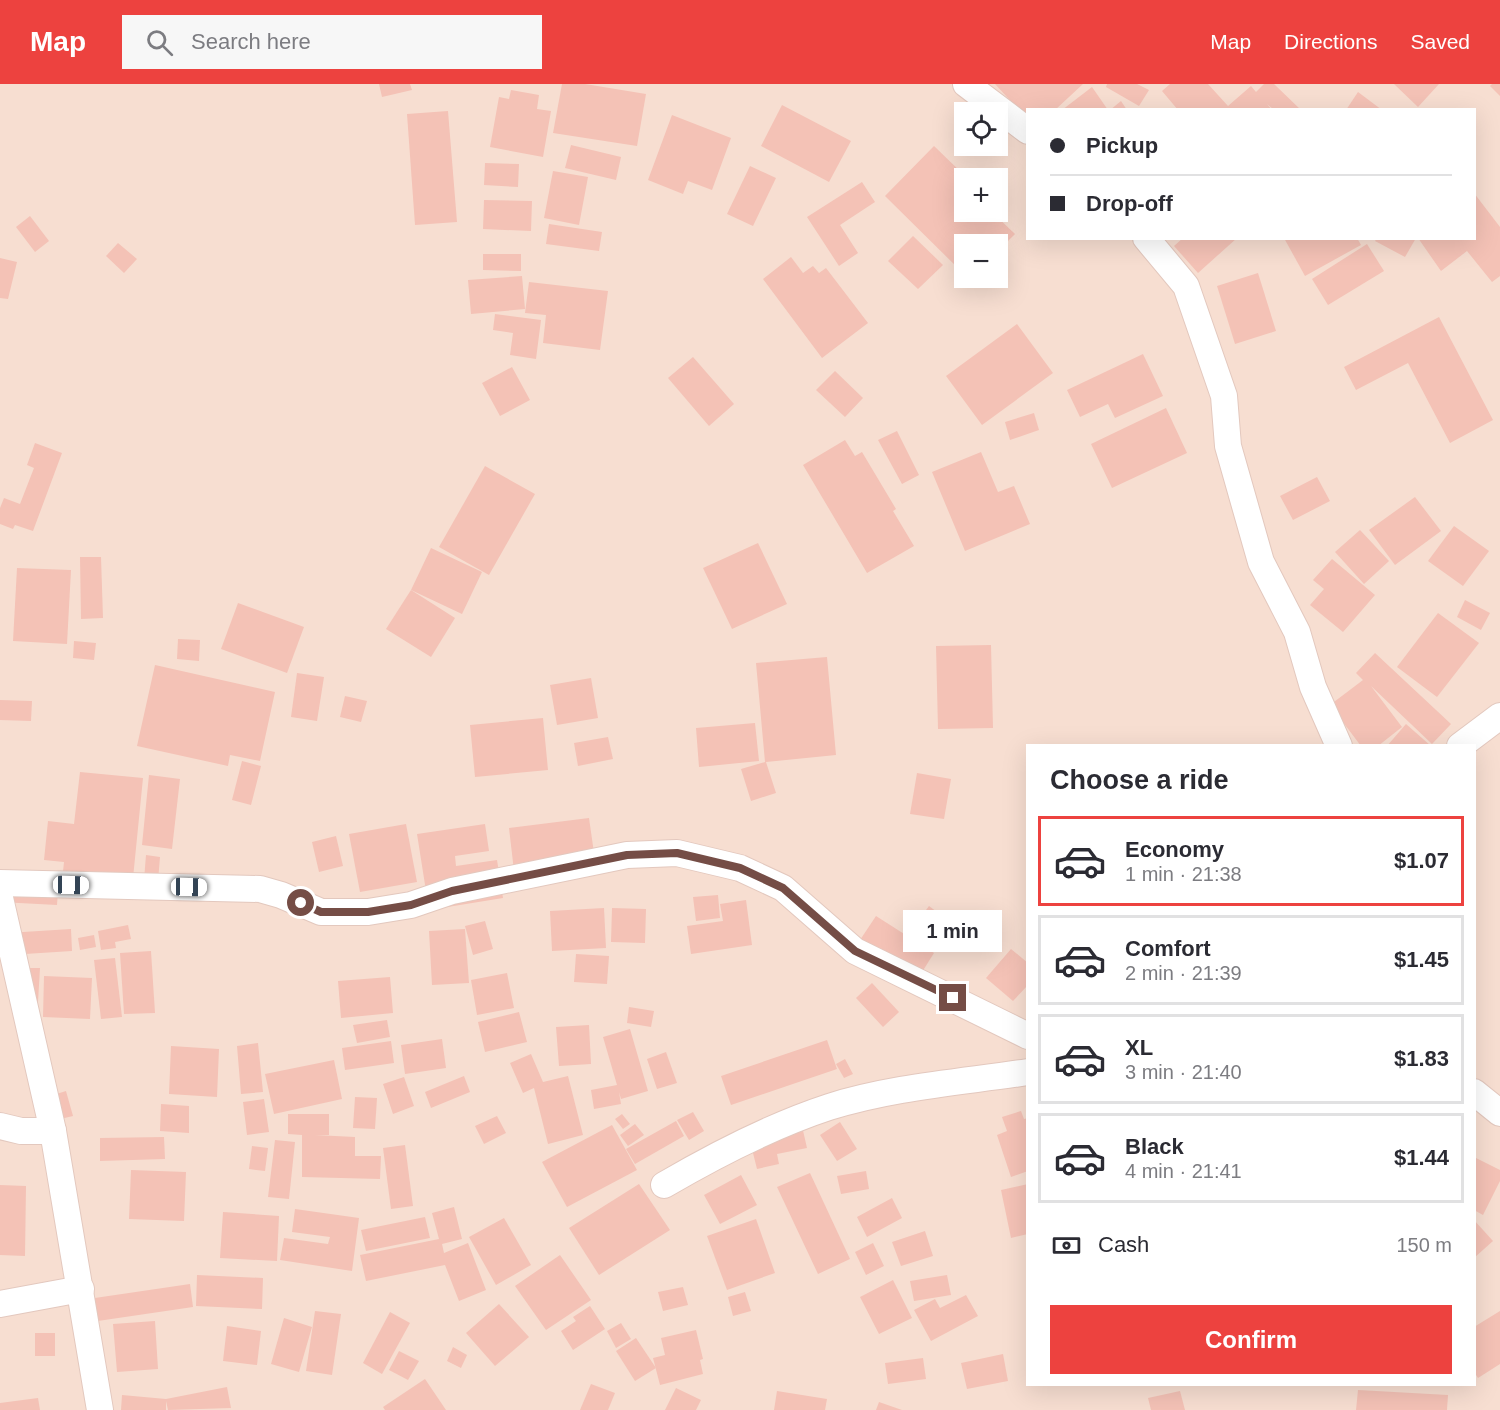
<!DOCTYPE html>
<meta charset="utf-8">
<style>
body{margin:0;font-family:Helvetica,sans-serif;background:#f7f7f7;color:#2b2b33;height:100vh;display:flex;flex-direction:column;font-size:22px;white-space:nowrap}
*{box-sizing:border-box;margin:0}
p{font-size:20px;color:#7c7c81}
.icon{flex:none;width:33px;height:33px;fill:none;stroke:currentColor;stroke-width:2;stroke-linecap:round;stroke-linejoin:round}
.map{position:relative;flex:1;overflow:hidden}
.side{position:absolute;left:1026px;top:660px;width:450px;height:642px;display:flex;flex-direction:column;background:#fff;border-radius:0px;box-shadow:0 6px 24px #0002}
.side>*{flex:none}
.top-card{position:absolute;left:1026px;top:24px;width:450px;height:132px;border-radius:0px;box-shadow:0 6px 24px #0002;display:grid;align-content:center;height:132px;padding:0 24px;background:#fff}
.fabs{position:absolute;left:954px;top:18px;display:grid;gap:12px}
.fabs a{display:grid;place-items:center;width:54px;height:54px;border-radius:0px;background:#fff;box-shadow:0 6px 24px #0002;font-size:30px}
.end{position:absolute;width:27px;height:27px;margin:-14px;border:8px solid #754d46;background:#fff;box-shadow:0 0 0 3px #fff}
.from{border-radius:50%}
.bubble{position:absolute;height:42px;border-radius:0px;background:#fff;box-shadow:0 6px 24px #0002;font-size:20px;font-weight:800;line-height:42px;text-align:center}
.car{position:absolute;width:18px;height:36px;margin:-18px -9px;border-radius:8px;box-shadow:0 0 4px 2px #0007;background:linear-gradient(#fff 24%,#345 0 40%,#fff 0 76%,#345 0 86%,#fff 0)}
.top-card b{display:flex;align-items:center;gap:21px;height:57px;font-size:22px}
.top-card b+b{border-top:2px solid #e1e1e2}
.top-card i{width:15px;height:15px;background:#2b2b33}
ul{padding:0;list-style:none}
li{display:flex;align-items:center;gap:18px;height:90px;margin:0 12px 9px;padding:0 12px;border:3px solid #e1e1e2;border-radius:0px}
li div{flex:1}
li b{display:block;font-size:22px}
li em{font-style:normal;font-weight:800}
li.active{border-color:#ed423f}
li>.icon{width:54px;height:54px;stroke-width:1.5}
h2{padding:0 24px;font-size:27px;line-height:72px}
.pay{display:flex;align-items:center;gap:15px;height:66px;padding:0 24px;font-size:22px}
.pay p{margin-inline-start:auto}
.primary-button{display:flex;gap:12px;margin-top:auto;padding:12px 24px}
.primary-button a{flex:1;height:69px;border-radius:0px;background:#ed423f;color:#fff;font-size:24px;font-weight:800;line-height:69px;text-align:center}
header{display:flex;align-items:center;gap:36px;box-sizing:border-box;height:84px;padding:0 30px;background:#ed423f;color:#fff}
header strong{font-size:28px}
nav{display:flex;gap:33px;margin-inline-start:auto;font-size:21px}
.search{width:420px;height:54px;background:#f7f7f7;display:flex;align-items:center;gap:15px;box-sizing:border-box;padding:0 21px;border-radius:0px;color:#7c7c81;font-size:22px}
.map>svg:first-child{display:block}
</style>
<header>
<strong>Map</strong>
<div class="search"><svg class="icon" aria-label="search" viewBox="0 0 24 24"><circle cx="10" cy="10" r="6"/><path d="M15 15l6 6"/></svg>Search here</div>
<nav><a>Map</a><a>Directions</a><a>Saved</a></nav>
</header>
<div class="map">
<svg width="1500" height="1326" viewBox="0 0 1500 1326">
<rect width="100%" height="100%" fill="#fdece0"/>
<path fill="#f7ded1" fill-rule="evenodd" d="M0 0H1500V1326H0ZM1028 26H1474V154H1028ZM964 28H998V62H964ZM964 94H998V128H964ZM964 160H998V194H964ZM1028 662H1474V1300H1028Z"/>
<g fill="#f4c2b6">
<polygon points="379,0 410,0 412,6 382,13"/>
<polygon points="562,0 585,0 646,10 637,62 553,49"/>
<polygon points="995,0 1083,0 1055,26 1028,26 1028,36"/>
<polygon points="1107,0 1137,0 1149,6 1139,22 1106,3"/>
<polygon points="1170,0 1208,0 1228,22 1251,2 1256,8 1264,0 1274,0 1301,26 1274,26 1267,20 1272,26 1178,26 1162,7"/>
<polygon points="1394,0 1439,0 1418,23"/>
<polygon points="1492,0 1500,0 1500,12 1490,2"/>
<polygon points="1092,3 1108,26 1062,26"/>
<polygon points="511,6 539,11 537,25 551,27 543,73 490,63 499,13 509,15"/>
<polygon points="1358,8 1382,26 1346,26"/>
<polygon points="1121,17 1127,26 1110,26"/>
<polygon points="782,21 851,57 829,98 761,62"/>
<polygon points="448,27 457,138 415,141 407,30"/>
<polygon points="672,31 731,54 712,106 688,97 683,110 648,96"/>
<polygon points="571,61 621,73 616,96 565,84"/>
<polygon points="934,62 965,92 973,84 984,94 964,94 964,128 992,128 1015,150 998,167 998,160 964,160 964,190 885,112"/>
<polygon points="485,79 519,80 518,103 484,101"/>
<polygon points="750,82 776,94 753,142 727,130"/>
<polygon points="553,87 588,93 579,141 544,134"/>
<polygon points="862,98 875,118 840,141 858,169 839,182 807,133"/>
<polygon points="1474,109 1500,143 1500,192 1492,198 1467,167 1441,187 1418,154 1474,154"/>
<polygon points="484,116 532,117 531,147 483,145"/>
<polygon points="30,132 49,157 35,168 16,143"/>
<polygon points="549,140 602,148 599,167 546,160"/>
<polygon points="913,152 943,181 918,205 888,177"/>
<polygon points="1183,154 1237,154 1198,189 1174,162"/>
<polygon points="1284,154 1357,154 1361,161 1305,192"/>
<polygon points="1377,154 1416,154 1405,173 1375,157"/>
<polygon points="118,159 137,175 124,189 106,172"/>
<polygon points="1367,160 1384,187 1328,221 1312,195"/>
<polygon points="483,170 521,170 521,187 483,186"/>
<polygon points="791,173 803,189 813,182 819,189 826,184 868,239 822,274 763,195"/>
<polygon points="0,174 17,178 8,215 0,214"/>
<polygon points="1258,189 1276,247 1235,260 1217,202"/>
<polygon points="522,192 525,225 471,230 468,196"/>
<polygon points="529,198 608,207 600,266 543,259 546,231 525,229"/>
<polygon points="495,230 541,236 536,275 510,271 513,249 493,246"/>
<polygon points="1439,233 1493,336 1450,359 1408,279 1356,306 1344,283"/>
<polygon points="1017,240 1053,289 982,341 946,292"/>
<polygon points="1143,270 1163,312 1115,334 1108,320 1080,333 1067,306"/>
<polygon points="693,273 734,320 709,342 668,294"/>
<polygon points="512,283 530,316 500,332 482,299"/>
<polygon points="835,287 863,314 845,333 816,306"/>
<polygon points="1166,324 1187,369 1112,404 1091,360"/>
<polygon points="1034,329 1039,346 1010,356 1005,338"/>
<polygon points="897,347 919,391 902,400 878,356"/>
<polygon points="845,356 855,372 862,368 896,425 893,427 914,462 867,489 803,381"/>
<polygon points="35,359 62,369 33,447 15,441 13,445 0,440 0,424 4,414 20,420 34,384 27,381"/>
<polygon points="981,368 998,408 1014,402 1030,440 965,467 932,388"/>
<polygon points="485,382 535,410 489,491 439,463"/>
<polygon points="1317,393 1330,417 1293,436 1280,412"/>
<polygon points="1415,413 1441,447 1395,481 1369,446"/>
<polygon points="1454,442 1489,467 1463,502 1428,477"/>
<polygon points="1360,446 1389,477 1364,500 1335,468"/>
<polygon points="758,459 787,520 732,545 703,484"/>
<polygon points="431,464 482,488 462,530 411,506"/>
<polygon points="80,473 101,473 103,534 81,535"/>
<polygon points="1332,475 1375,511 1343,548 1310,521 1324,505 1313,496"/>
<polygon points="17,484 71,486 67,560 13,557"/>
<polygon points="411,506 455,534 431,573 386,545"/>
<polygon points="1465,516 1490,529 1481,546 1457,533"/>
<polygon points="238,519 304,543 287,589 221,565"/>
<polygon points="1438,529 1479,559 1437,613 1397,583"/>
<polygon points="178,555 200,556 199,577 177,575"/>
<polygon points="74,557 96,559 94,576 73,574"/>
<polygon points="991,561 993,644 938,645 936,562"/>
<polygon points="1375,569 1451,640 1432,660 1371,602 1402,643 1378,662 1361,662 1330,621 1363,596 1356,589"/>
<polygon points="827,573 836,671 766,678 776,709 751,717 741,685 765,678 756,579"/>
<polygon points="155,581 275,608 260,677 230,671 228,682 137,662"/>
<polygon points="297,589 324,593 317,637 291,633"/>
<polygon points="591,594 598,634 557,641 550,601"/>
<polygon points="345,612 367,617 361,638 340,633"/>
<polygon points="0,616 32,617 31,637 0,636"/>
<polygon points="543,634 548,686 475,693 470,641"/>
<polygon points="755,639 759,677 699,683 696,644"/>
<polygon points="1406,640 1431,662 1387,662"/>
<polygon points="608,653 613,675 578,682 574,659"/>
<polygon points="242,677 261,682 251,721 232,716"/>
<polygon points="80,688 143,694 132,804 62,797 64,778 44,776 48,737 74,740"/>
<polygon points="917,689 951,695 944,735 910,730"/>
<polygon points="149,691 180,695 172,765 142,761"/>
<polygon points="589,734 595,776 514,787 509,744"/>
<polygon points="406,740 417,798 360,808 349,750"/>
<polygon points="485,740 489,767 455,772 456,782 497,776 503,814 429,826 417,750"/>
<polygon points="336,752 343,782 319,788 312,758"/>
<polygon points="146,771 160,773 158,797 144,796"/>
<polygon points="0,789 59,793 57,821 0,818"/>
<polygon points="718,811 720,834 696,837 693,813"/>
<polygon points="746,816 752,861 691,870 687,842 723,837 720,820"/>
<polygon points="929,822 941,831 933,842 921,833"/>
<polygon points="604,824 606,864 552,867 550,827"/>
<polygon points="612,824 646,825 645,859 611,858"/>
<polygon points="876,832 934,869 917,896 858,859"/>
<polygon points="485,837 493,865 473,871 465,842"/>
<polygon points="128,841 131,855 115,858 116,864 101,866 98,847"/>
<polygon points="71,845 72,867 9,871 7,849"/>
<polygon points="465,845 469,899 432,901 429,847"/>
<polygon points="94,851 96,863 80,866 78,854"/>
<polygon points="1011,865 1028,879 1028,901 1013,917 986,894"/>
<polygon points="151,867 155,929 124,930 120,869"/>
<polygon points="576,870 609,872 607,900 574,898"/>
<polygon points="115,874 122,933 101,935 94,876"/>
<polygon points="20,884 40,884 38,918 19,917"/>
<polygon points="507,889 514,924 477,931 471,896"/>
<polygon points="44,892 92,894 90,935 43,933"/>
<polygon points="390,893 393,929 341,934 338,897"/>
<polygon points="872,899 899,928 883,943 856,914"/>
<polygon points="629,923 654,927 651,943 627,939"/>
<polygon points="519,928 527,958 485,968 478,938"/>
<polygon points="387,936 390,953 357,959 353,941"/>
<polygon points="589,941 591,980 559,982 556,943"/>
<polygon points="630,945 648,1007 621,1015 619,1008 621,1020 594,1025 591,1006 617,1001 603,953"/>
<polygon points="442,955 446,984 405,990 401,961"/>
<polygon points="827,956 837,985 731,1021 721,992"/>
<polygon points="391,957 394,979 345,986 342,964"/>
<polygon points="258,959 263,1008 241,1010 237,962"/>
<polygon points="171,962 219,965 217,1013 169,1010"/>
<polygon points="666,968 677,999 657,1005 647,975"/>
<polygon points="531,970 543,998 568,992 583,1051 548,1060 534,1004 523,1009 510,979"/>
<polygon points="845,975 853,990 844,994 836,980"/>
<polygon points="334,976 342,1015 274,1030 265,990"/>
<polygon points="464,992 470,1008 431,1024 425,1008"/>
<polygon points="404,993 414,1022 393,1030 383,1000"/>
<polygon points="66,1007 73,1032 56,1036 50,1012"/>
<polygon points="355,1013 377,1014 375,1045 353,1044"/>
<polygon points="264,1015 269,1048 247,1051 243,1018"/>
<polygon points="161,1020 189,1022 189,1049 160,1047"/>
<polygon points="1021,1027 1024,1035 1028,1034 1028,1087 1011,1093 997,1051 1007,1047 1002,1033"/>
<polygon points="693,1028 704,1047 689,1056 677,1036"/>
<polygon points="288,1030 329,1030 329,1051 315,1051 355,1053 355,1072 381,1072 380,1095 302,1093 302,1051 288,1050"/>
<polygon points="622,1030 630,1040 623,1045 615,1035"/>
<polygon points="497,1032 506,1049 484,1060 475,1042"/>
<polygon points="676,1037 684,1052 635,1080 626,1065"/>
<polygon points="840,1038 857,1065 837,1077 820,1051"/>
<polygon points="635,1040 644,1051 628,1062 620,1051"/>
<polygon points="612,1041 637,1086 567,1123 542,1078"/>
<polygon points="802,1042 807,1064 777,1070 779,1080 757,1085 749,1053"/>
<polygon points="164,1053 165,1075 100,1077 100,1054"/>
<polygon points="275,1056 295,1058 289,1115 268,1113"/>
<polygon points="405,1061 413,1122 391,1125 383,1064"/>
<polygon points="252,1062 268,1064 265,1087 249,1085"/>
<polygon points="1474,1073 1500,1086 1500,1097 1483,1131 1474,1126"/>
<polygon points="131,1086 186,1088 184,1137 129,1135"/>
<polygon points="866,1087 869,1105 841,1110 837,1092"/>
<polygon points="810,1089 850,1175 818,1190 777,1103"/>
<polygon points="741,1091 757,1121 720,1140 704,1111"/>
<polygon points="639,1100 670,1146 599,1191 569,1144"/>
<polygon points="1028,1100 1028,1150 1011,1154 1001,1106"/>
<polygon points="0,1101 26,1102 25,1172 0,1171"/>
<polygon points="892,1114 902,1134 867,1153 857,1133"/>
<polygon points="454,1123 462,1155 442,1160 444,1169 468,1159 486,1206 459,1217 445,1181 366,1197 360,1171 439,1155 432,1129"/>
<polygon points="295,1125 359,1134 352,1187 280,1176 284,1154 328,1160 330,1153 292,1148"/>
<polygon points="223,1128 279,1132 277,1177 220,1174"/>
<polygon points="425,1133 430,1154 366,1167 361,1146"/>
<polygon points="504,1134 531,1181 496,1201 469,1153"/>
<polygon points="756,1135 775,1189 727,1206 707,1152"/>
<polygon points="1474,1136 1493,1157 1474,1174"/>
<polygon points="925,1147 933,1172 901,1182 892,1158"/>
<polygon points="873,1159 884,1182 866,1191 855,1168"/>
<polygon points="560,1171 591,1216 546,1246 515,1202"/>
<polygon points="197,1191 263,1194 262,1225 196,1222"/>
<polygon points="947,1191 951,1211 914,1217 910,1197"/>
<polygon points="893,1196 912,1234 879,1250 860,1213"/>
<polygon points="190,1200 193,1223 91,1238 88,1215"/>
<polygon points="683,1203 688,1221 663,1227 658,1208"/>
<polygon points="745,1208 751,1227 733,1232 728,1213"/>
<polygon points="966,1211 978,1232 931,1257 914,1226 935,1215 940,1224"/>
<polygon points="499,1220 529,1253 495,1282 466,1249"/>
<polygon points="590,1222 605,1245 573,1266 561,1247 576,1237 573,1233"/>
<polygon points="315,1227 341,1230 332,1291 306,1287"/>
<polygon points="1500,1227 1500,1280 1478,1294 1474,1288 1474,1243"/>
<polygon points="390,1228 410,1239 382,1290 363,1279"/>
<polygon points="284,1234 312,1243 299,1288 271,1280"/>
<polygon points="155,1237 158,1285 117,1288 113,1240"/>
<polygon points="621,1239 631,1255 616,1264 607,1247"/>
<polygon points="227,1242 261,1247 257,1281 223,1277"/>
<polygon points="696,1246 703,1275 700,1276 703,1290 660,1301 653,1274 665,1271 661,1254"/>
<rect x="35" y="1249" width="20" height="23"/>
<polygon points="636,1254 656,1284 635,1297 616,1267"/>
<polygon points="453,1263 467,1271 461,1284 447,1277"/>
<polygon points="399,1267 419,1277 408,1296 389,1286"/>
<polygon points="1003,1270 1008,1297 967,1305 961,1279"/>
<polygon points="923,1274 926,1295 888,1300 885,1279"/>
<polygon points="425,1295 446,1326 385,1326 383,1323"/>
<polygon points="591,1300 615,1309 608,1326 580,1326"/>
<polygon points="227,1303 231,1324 168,1326 166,1317 166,1326 121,1326 122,1311 166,1315"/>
<polygon points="676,1304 701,1316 696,1326 665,1326"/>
<polygon points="1358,1306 1448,1311 1447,1326 1356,1326"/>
<polygon points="777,1307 827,1315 825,1326 774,1326"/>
<polygon points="1180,1307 1185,1326 1151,1326 1148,1314"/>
<polygon points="38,1314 40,1326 0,1326 0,1319"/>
<polygon points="879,1318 902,1326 876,1326"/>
</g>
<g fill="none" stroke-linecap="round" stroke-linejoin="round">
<defs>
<g id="minor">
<polyline points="966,0 1028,47"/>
<polyline points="1146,154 1186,202 1224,312 1228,362 1261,478 1297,548 1313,603 1339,662"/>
<polyline points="1460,662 1500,632"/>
<polyline points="0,799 260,805 281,811 321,828 368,828 411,821 452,807 627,771 677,769 740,784 783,804 855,867 1028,952"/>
<polyline points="0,814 53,1047 100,1326"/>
<polyline points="1474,1008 1500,1029"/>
<polyline points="0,1042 21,1047 53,1047"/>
<path d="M664 1101C717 1070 771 1042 829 1023 892 1003 962 998 1028 988"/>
<polyline points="0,1220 81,1205"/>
</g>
</defs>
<use href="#minor" stroke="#e3c8be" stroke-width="28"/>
<use href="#minor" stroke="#fff" stroke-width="26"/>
</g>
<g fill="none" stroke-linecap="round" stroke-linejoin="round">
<polyline stroke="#754d46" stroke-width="8" points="301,819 321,828 368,828 411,821 452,807 627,771 677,769 740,784 783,804 855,867 953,914"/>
</g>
</svg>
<div class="fabs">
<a><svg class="icon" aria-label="locate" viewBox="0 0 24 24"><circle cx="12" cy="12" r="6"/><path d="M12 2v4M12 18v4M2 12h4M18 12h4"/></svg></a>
<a>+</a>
<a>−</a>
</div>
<i class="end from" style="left:301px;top:819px"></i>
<i class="end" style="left:953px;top:914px"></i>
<div class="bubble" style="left:903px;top:826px;width:99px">1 min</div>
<i class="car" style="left:71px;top:801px;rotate:91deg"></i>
<i class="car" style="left:189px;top:803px;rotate:91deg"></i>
<div class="top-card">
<b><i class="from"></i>Pickup</b>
<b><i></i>Drop-off</b>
</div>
<section class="side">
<h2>Choose a ride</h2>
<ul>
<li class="active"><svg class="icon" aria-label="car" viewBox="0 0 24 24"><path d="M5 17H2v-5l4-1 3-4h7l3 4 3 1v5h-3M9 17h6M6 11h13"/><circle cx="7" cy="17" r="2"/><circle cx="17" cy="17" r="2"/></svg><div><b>Economy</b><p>1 min · 21:38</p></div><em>$1.07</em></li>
<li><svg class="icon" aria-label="car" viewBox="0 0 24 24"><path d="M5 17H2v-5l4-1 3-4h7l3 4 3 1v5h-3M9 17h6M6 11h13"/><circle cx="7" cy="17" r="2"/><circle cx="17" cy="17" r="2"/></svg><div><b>Comfort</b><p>2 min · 21:39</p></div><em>$1.45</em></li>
<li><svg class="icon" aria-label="car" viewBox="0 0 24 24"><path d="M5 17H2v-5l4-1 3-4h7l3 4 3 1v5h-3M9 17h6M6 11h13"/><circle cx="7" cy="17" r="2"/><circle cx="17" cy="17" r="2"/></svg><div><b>XL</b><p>3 min · 21:40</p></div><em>$1.83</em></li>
<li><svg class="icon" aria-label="car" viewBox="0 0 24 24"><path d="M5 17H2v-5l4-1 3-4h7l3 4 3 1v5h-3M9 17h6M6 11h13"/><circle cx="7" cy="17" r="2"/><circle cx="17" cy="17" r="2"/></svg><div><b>Black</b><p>4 min · 21:41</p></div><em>$1.44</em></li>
</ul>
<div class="pay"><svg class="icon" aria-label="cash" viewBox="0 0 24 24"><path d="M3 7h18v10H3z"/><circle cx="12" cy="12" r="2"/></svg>Cash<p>150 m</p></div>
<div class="primary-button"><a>Confirm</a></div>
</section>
</div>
